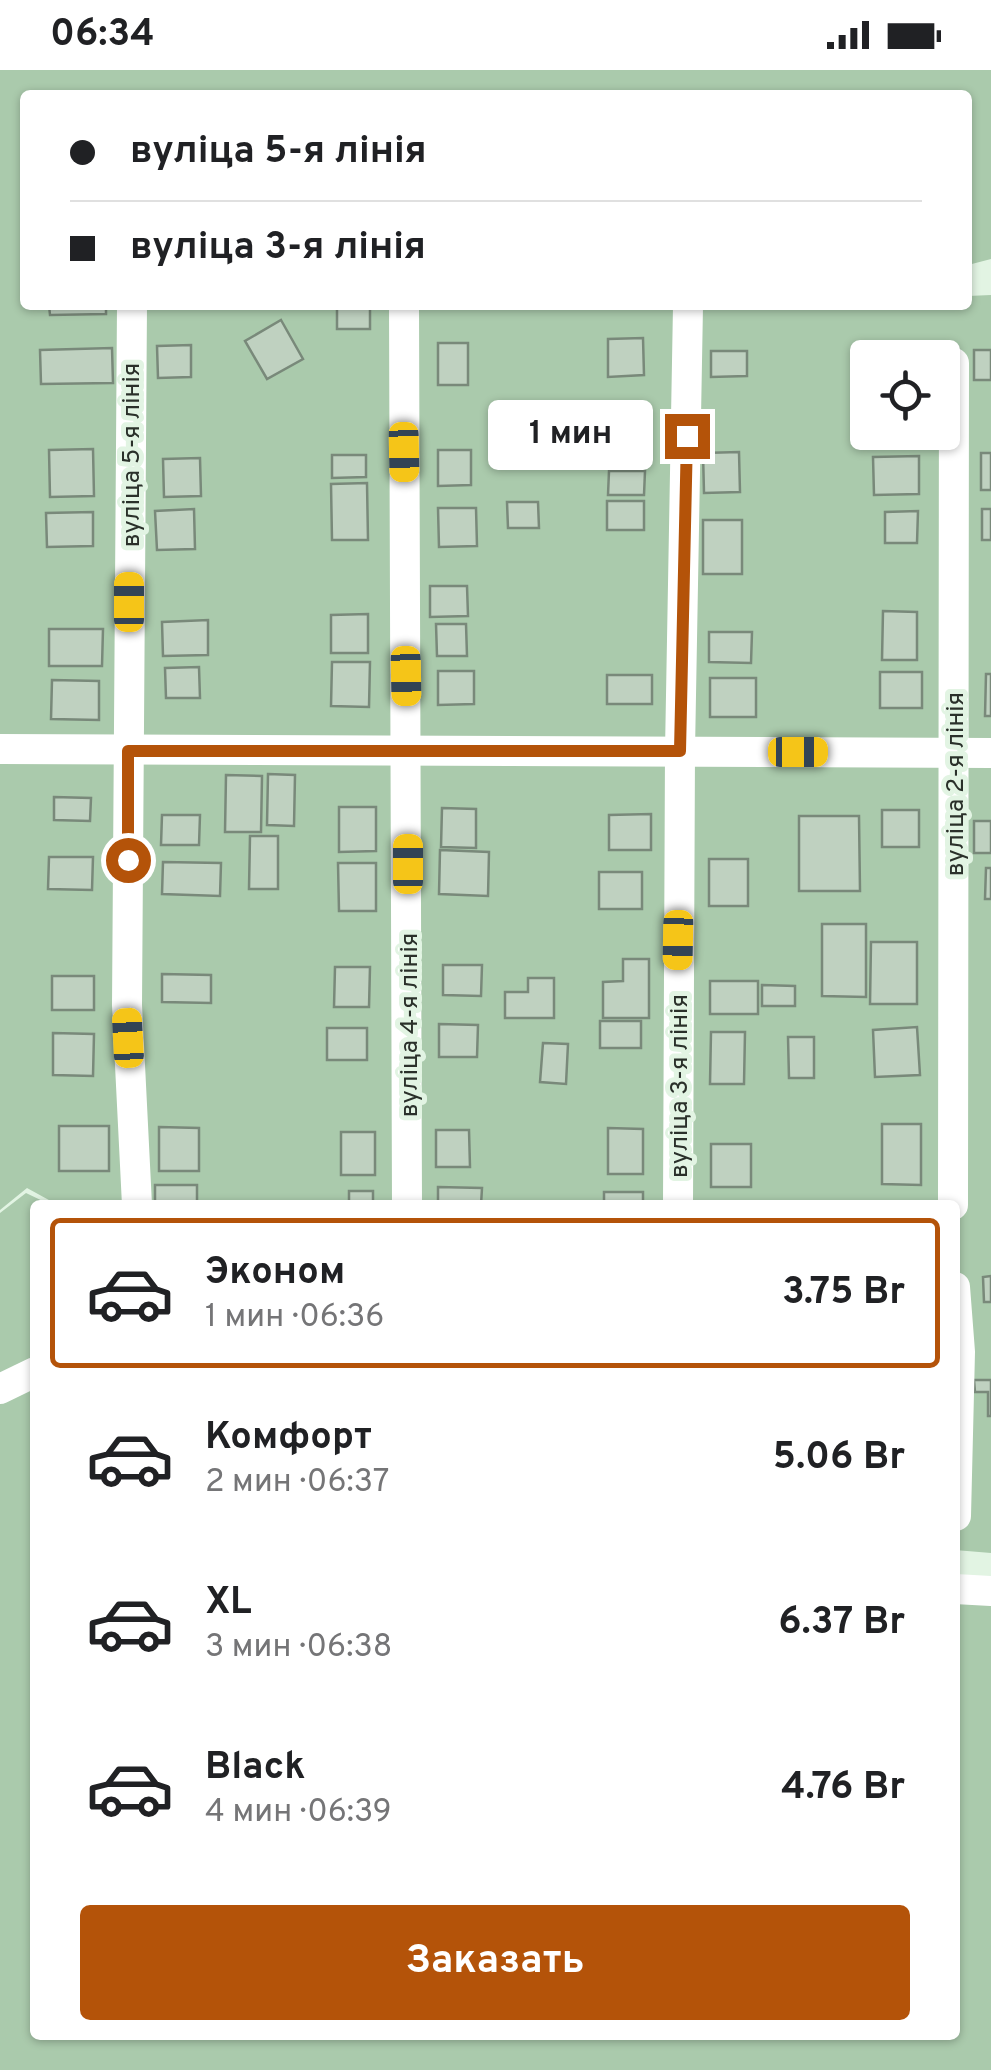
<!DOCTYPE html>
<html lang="ru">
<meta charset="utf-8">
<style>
body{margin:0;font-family:Overpass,sans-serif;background:#f2f2f2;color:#202124;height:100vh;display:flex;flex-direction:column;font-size:38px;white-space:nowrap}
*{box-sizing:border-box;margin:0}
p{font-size:32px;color:#757577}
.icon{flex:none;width:55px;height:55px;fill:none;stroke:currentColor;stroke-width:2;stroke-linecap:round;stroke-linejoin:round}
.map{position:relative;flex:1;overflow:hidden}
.sheet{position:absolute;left:30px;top:1130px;width:930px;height:840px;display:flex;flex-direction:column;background:#fff;border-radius:10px;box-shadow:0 2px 8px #0004}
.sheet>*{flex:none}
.banner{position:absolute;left:20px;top:20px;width:952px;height:220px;border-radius:10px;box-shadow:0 2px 8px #0004;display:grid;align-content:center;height:220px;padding:0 50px;background:#fff}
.tools{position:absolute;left:850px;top:270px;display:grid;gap:20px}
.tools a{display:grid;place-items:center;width:110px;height:110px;border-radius:10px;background:#fff;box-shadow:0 2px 8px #0004;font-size:50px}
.end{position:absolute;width:45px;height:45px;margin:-22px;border:12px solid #b45309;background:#fff;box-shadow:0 0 0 5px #fff}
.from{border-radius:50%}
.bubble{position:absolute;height:70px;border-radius:10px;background:#fff;box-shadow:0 2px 8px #0004;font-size:32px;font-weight:700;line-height:70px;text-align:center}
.car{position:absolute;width:30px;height:60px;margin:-30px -15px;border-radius:12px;box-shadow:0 0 8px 2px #0007;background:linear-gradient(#f5c518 24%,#345 0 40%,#f5c518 0 76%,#345 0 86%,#f5c518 0)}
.banner b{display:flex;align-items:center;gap:35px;height:95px;font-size:38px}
.banner b+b{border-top:2px solid #e0e0e0}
.banner i{width:25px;height:25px;background:#202124}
ul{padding:18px 0 0;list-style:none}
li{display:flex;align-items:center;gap:30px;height:150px;margin:0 20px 15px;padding:0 30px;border:5px solid transparent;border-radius:10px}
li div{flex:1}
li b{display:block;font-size:38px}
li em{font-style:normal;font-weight:700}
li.on{border-color:#b45309}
li>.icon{width:90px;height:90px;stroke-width:1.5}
.cta{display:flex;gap:20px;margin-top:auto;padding:20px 50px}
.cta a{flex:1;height:115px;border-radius:10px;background:#b45309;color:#fff;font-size:40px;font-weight:700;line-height:115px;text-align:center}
.status{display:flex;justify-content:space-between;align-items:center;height:70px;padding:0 50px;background:#fff;direction:ltr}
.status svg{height:28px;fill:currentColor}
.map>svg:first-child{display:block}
</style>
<div class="status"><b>06:34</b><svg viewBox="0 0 49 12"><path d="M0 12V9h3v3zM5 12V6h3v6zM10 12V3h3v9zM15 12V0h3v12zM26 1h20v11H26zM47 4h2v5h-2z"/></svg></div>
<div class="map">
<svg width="991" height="2000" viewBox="0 0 991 2000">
<rect width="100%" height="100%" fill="#e2f4e3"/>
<g fill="#aacaac" fill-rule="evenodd">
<path d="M0 0H991V189L968 195V25H25V235H968V226L991 225V1483L955 1480V1135H58L27 1118 0 1140ZM868 288H942V362H868Z"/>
<polygon points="26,1123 51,1135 35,1135 35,1965 955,1965 955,1526 991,1527 991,2000 0,2000 0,1143"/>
</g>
<g fill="#bfd1c0" stroke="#79897a" stroke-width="2.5">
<polygon points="49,235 106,235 106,244 50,245"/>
<rect x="337" y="235" width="33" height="24"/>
<polygon points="281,250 303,289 267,309 245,271"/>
<polygon points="643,268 644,305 608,307 608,269"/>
<rect x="438" y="273" width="30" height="42"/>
<polygon points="191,275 191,307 158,308 157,276"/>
<polygon points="112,278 113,313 41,314 40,280"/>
<rect x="974" y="280" width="17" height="30"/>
<polygon points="711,281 747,281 747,306 711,307"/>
<rect x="877" y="283" width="46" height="5"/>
<polygon points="93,379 94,426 50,427 49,380"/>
<polygon points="438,380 471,380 471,415 438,416"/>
<polygon points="739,382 740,422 704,423 703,383"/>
<rect x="981" y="383" width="10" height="37"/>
<polygon points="332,385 366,385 366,407 332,408"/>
<polygon points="919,386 919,424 874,425 873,387"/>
<polygon points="200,388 201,426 164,427 163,389"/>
<polygon points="609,401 645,401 644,425 608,425"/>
<polygon points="367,413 368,470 332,470 331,414"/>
<rect x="607" y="431" width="37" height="29"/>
<polygon points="507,432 538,432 539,458 508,458"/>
<polygon points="438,438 476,438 477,476 439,477"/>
<polygon points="194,439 195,479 157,480 155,441"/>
<rect x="982" y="439" width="9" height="31"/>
<polygon points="918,441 917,473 885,473 885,442"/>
<polygon points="93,442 93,476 47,477 46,443"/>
<rect x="703" y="450" width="39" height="54"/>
<polygon points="430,516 467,516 468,546 430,547"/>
<polygon points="883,541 917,542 917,590 882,590"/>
<polygon points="368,544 368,583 331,583 331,545"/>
<polygon points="208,550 208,585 163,586 162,552"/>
<polygon points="436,554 466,554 467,586 437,586"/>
<polygon points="49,559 103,559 102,596 49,596"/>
<polygon points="709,562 752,562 751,593 709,592"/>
<polygon points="332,592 370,592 369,637 331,636"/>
<polygon points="199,597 200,628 166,628 165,598"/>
<polygon points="438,601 474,601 474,634 438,635"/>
<rect x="880" y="602" width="42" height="36"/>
<polygon points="986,604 991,604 991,646 985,646"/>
<rect x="607" y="605" width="45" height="29"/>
<rect x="710" y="608" width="46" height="39"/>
<polygon points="52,610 99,611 99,650 51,649"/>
<polygon points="268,704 295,705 294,756 267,755"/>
<polygon points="226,705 262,706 261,762 225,762"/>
<polygon points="54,727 91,728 90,751 54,750"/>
<polygon points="339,737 376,737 376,781 339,782"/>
<polygon points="442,738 476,739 476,778 441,777"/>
<rect x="882" y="740" width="37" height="37"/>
<polygon points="651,744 651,780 609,780 609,745"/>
<polygon points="162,745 200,745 199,775 161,775"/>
<polygon points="799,746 859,746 860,821 799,821"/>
<rect x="974" y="751" width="17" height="32"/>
<polygon points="250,766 278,766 278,819 249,819"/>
<polygon points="440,780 489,782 488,826 439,824"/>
<polygon points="49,787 93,787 92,820 48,819"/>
<rect x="709" y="789" width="39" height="47"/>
<polygon points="163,792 221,793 220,826 162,824"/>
<polygon points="338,793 376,793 376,841 339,841"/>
<polygon points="986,798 991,798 991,829 985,829"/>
<rect x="599" y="802" width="43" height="37"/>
<polygon points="822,854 866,854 866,927 822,926"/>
<polygon points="871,872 917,872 917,934 870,934"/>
<polygon points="623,889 649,889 649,948 603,948 603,912 623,911"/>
<polygon points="443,895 482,895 481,926 443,925"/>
<polygon points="335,897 370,897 369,937 334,937"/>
<polygon points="162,904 211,905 211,933 162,932"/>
<rect x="52" y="906" width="42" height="34"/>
<polygon points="528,908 554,908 554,948 505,948 505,922 528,922"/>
<rect x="710" y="911" width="48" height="33"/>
<polygon points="762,915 795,916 795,936 762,936"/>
<rect x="600" y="951" width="41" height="27"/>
<polygon points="439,954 478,955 477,987 439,987"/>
<polygon points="917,957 920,1005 875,1007 873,960"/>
<rect x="327" y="958" width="40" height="32"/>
<polygon points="711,962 745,962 744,1014 710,1014"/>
<polygon points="53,963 94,964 93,1006 53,1005"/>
<polygon points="788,967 814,967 814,1008 789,1008"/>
<polygon points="543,973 568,974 566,1014 540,1012"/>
<polygon points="882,1054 921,1054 921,1115 882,1114"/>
<rect x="59" y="1056" width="50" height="45"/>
<polygon points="159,1057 199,1058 199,1101 159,1101"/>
<polygon points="608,1058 643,1059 643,1104 608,1104"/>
<polygon points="436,1060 469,1060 470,1097 436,1097"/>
<rect x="341" y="1062" width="34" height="43"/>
<rect x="711" y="1074" width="40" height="43"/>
<rect x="155" y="1115" width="42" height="20"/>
<polygon points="438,1117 482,1118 481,1135 438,1135"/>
<rect x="349" y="1121" width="24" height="14"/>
<rect x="604" y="1122" width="39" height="13"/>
<rect x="720" y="1133" width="84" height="2"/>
<polygon points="991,1206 991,1232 984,1232 983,1207"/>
<polygon points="974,1310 991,1310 991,1346 988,1346 988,1322 975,1322"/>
</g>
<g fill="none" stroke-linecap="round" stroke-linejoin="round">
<g stroke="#fff" stroke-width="30">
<polyline points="132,235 127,935 137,1135"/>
<polyline points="404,235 407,1135"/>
<polyline points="0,679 991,683"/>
<polyline points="678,1135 680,681 688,236"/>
<polyline points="953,1135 954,293"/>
<polyline points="955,1217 960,1282 956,1446"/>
<polyline points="0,1319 35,1302"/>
<polyline points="955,1519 991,1521"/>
</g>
</g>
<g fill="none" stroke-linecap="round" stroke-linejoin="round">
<polyline stroke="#b45309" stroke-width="12" points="128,790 128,681 680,681 687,366"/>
</g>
<g text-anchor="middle" stroke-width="10" stroke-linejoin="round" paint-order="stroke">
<g font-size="25" fill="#2a302a" stroke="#e2f4e3">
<text transform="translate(130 385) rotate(-90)" y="9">вуліца 5-я лінія</text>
<text transform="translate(954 714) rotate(-90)" y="9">вуліца 2-я лінія</text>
<text transform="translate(408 955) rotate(-90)" y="9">вуліца 4-я лінія</text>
<text transform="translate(678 1016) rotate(-90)" y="9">вуліца 3-я лінія</text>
</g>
</g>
</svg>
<div class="tools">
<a><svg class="icon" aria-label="locate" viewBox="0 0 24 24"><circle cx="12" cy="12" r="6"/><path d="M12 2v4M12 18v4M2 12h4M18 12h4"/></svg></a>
</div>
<i class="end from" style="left:128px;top:790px"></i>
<i class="end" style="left:687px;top:366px"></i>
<div class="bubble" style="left:488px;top:330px;width:165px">1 мин</div>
<i class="car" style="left:404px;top:382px;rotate:179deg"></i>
<i class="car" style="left:129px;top:532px;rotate:0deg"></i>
<i class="car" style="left:406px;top:606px;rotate:179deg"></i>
<i class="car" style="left:798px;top:682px;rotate:90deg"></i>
<i class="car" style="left:408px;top:794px;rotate:0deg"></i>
<i class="car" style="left:678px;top:870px;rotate:181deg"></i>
<i class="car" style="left:128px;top:968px;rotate:357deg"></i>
<div class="banner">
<b><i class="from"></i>вуліца 5-я лінія</b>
<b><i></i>вуліца 3-я лінія</b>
</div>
<section class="sheet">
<ul>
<li class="on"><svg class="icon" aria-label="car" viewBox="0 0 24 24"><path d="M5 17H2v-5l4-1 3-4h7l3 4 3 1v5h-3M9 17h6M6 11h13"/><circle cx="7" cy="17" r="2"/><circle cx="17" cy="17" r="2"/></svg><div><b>Эконом</b><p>1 мин · 06:36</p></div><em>3.75 Br</em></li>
<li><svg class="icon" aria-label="car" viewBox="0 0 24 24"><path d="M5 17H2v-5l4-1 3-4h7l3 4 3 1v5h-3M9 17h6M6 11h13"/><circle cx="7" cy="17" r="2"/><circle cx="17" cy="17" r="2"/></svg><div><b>Комфорт</b><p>2 мин · 06:37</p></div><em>5.06 Br</em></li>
<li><svg class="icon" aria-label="car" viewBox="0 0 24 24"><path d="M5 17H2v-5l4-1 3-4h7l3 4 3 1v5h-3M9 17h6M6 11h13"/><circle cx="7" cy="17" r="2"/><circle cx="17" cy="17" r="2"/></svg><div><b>XL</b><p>3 мин · 06:38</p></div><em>6.37 Br</em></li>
<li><svg class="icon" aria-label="car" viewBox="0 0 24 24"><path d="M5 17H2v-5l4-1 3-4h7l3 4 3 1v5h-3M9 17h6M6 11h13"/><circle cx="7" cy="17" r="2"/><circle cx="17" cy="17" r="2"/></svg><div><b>Black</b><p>4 мин · 06:39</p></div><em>4.76 Br</em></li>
</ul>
<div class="cta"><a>Заказать</a></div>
</section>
</div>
